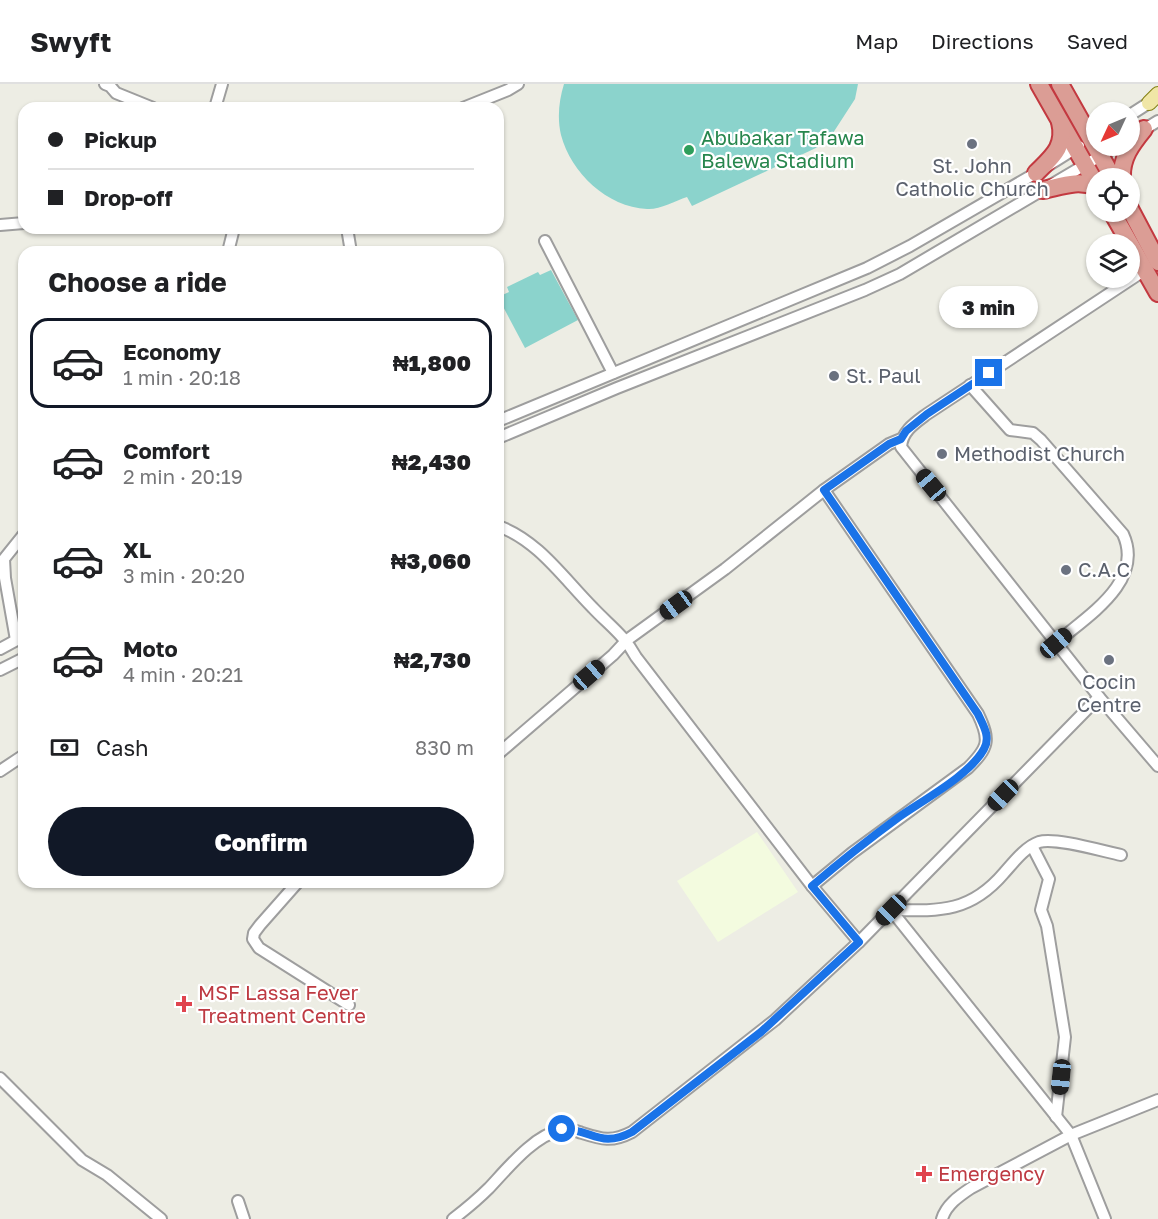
<!DOCTYPE html>
<meta charset="utf-8">
<style>
body{margin:0;font-family:"Golos Text",sans-serif;background:#f2f2f2;color:#202124;height:100vh;display:flex;flex-direction:column;font-size:22px;white-space:nowrap}
*{box-sizing:border-box;margin:0}
p{font-size:20px;color:#757577}
.icon{flex:none;width:33px;height:33px;fill:none;stroke:currentColor;stroke-width:2;stroke-linecap:round;stroke-linejoin:round}
.map{position:relative;flex:1;overflow:hidden}
.side{position:absolute;left:18px;top:162px;width:486px;height:642px;display:flex;flex-direction:column;background:#fff;border-radius:18px;box-shadow:0 2px 4px #0004}
.side>*{flex:none}
.guide{position:absolute;left:18px;top:18px;width:486px;height:132px;border-radius:18px;box-shadow:0 2px 4px #0004;display:grid;align-content:center;height:132px;padding:0 30px;background:#fff}
.needle{width:39px;rotate:226deg}
.tools{position:absolute;left:1086px;top:18px;display:grid;gap:12px}
.tools a{display:grid;place-items:center;width:54px;height:54px;border-radius:50%;background:#fff;box-shadow:0 2px 4px #0004;font-size:30px}
.end{position:absolute;width:27px;height:27px;margin:-14px;border:8px solid #1a73e8;background:#fff;box-shadow:0 0 0 3px #fff}
.from{border-radius:50%}
.bubble{position:absolute;height:42px;border-radius:21px;background:#fff;box-shadow:0 2px 4px #0004;font-size:20px;font-weight:800;line-height:42px;text-align:center}
.car{position:absolute;width:18px;height:36px;margin:-18px -9px;border-radius:8px;box-shadow:0 0 4px 2px #0007;background:linear-gradient(#222 24%,#8ab4d8 0 40%,#222 0 76%,#8ab4d8 0 86%,#222 0)}
.guide b{display:flex;align-items:center;gap:21px;height:57px;font-size:22px}
.guide b+b{border-top:2px solid #e0e0e0}
.guide i{width:15px;height:15px;background:#202124}
ul{padding:0;list-style:none}
li{display:flex;align-items:center;gap:18px;height:90px;margin:0 12px 9px;padding:0 18px;border:3px solid transparent;border-radius:18px}
li div{flex:1}
li b{display:block;font-size:22px}
li em{font-style:normal;font-weight:800}
li.active{border-color:#111827}
li>.icon{width:54px;height:54px;stroke-width:1.5}
h2{padding:0 30px;font-size:27px;line-height:72px}
.pay{display:flex;align-items:center;gap:15px;height:66px;padding:0 30px;font-size:22px}
.pay p{margin-inline-start:auto}
.primary-button{display:flex;gap:12px;margin-top:auto;padding:12px 30px}
.primary-button a{flex:1;height:69px;border-radius:36px;background:#111827;color:#fff;font-size:24px;font-weight:800;line-height:69px;text-align:center}
header{display:flex;align-items:center;gap:36px;box-sizing:border-box;height:84px;padding:0 30px;background:#fff;border-bottom:2px solid #e0e0e0}
header strong{font-size:28px}
nav{display:flex;gap:33px;margin-inline-start:auto;font-size:21px}
.map>svg:first-child{display:block}
</style>
<header>
<strong>Swyft</strong>
<nav><a>Map</a><a>Directions</a><a>Saved</a></nav>
</header>
<div class="map">
<svg width="1158" height="1135" viewBox="0 0 1158 1135">
<rect width="100%" height="100%" fill="#edede4"/>
<polygon fill="#f3fbdf" points="757,748 798,808 718,858 677,797"/>
<g fill="#8bd3cc">
<path d="M564 0H858L855 15 833 49 816 57 818 63 692 122 687 113C675 117 659 126 647 125 607 123 571 89 561 51 557 34 559 16 564 0Z"/>
<polygon points="551,186 578,236 525,264 498,213 509,208 507,203 538,188 540,191"/>
</g>
<g fill="none" stroke-linecap="round" stroke-linejoin="round">
<defs>
<g id="minor">
<polyline points="105,0 110,2 116,9 153,24"/>
<polyline points="215,24 222,0"/>
<polyline points="463,24 508,6 518,0"/>
<polyline points="1130,31 1155,15"/>
<polyline points="1140,48 1158,37"/>
<polyline points="0,141 24,139"/>
<polyline points="347,144 351,168"/>
<polyline points="545,157 613,289"/>
<polyline points="228,168 234,144"/>
<path d="M1145 186 927 330C915 339 902 347 901 363L1099 613 1158 682"/>
<path d="M970 301 1010 346 1033 349 1041 356 1123 450C1145 498 1087 532 1056 559"/>
<polyline points="498,337 867,184 910,162 1036,89 1079,62"/>
<polyline points="498,354 617,304 865,206 900,190 1117,62"/>
<path d="M498 442C538 456 564 495 593 524 610 542 624 551 636 573L812 802 859 858"/>
<polyline points="16,556 5,494 4,475 24,450"/>
<polyline points="0,565 24,552"/>
<polyline points="0,586 24,574"/>
<polyline points="498,670 613,571 627,556 725,485 824,406 889,360 901,355"/>
<polyline points="0,687 24,671"/>
<polyline points="1032,762 1049,795 1041,826 1047,842 1065,953 1056,1033"/>
<polyline points="298,798 260,841 254,849 253,855 259,864 349,921"/>
<path d="M812 802 852 769 968 684C988 664 991 657 978 630L824 406"/>
<polyline points="891,826 1071,1051 1105,1135"/>
<path d="M891 826C939 827 970 829 1004 789 1013 779 1025 763 1039 758 1055 753 1102 767 1121 771"/>
<polyline points="0,994 82,1076 107,1091 161,1135"/>
<polyline points="238,1117 244,1135"/>
<path d="M453 1135C466 1125 478 1115 489 1104 507 1085 534 1051 561 1046 567 1044 573 1046 579 1048 601 1055 611 1059 632 1048L775 936 859 858 1099 613"/>
<path d="M942 1135C946 1121 959 1112 971 1104L1071 1051 1158 1016"/>
</g>
<polyline id="major" points="1149,19 1158,10"/>
<g id="highway">
<polyline points="1039,0 1096,100"/>
<polyline points="1060,0 1113,94"/>
<path d="M1036 89C1052 73 1066 63 1060 38"/>
<path d="M1122 94C1121 74 1131 61 1144 45"/>
<path d="M1043 106C1062 102 1078 95 1096 103"/>
<polyline points="1130,125 1158,178"/>
<polyline points="1112,128 1158,209"/>
</g>
</defs>
<use href="#minor" stroke="#9e9e9e" stroke-width="14"/>
<use href="#major" stroke="#848012" stroke-width="16"/>
<use href="#highway" stroke="#c33940" stroke-width="20"/>
<use href="#minor" stroke="#fff" stroke-width="10"/>
<use href="#major" stroke="#f0e6a6" stroke-width="14"/>
<use href="#highway" stroke="#db9d95" stroke-width="16"/>
</g>
<g fill="none" stroke-linecap="round" stroke-linejoin="round">
<path stroke="#1a73e8" stroke-width="8" d="M562 1045C592 1045 600 1065 632 1048L761 948 859 858 812 802C840 778 869 755 899 733 923 716 970 691 984 665 991 653 983 641 978 630L824 406 889 360 901 355 906 347 927 330 989 289"/>
</g>
<g fill="#6b7280" stroke="#fff" stroke-width="2">
<circle cx="972" cy="60" r="6"/>
<circle cx="834" cy="292" r="6"/>
<circle cx="942" cy="370" r="6"/>
<circle cx="1066" cy="486" r="6"/>
<circle cx="1109" cy="576" r="6"/>
</g>
<circle fill="#2e9e5b" stroke="#fff" stroke-width="2" cx="689" cy="66" r="6"/>
<g fill="#e0444e" stroke="#fff" stroke-width="2">
<path d="M181 911h6v6h6v6h-6v6h-6v-6h-6v-6h6z"/>
<path d="M921 1081h6v6h6v6h-6v6h-6v-6h-6v-6h6z"/>
</g>
<g text-anchor="middle" stroke-width="4.5" stroke-linejoin="round" paint-order="stroke">
<g font-size="20" fill="#27864d" stroke="#fff" text-anchor="start">
<text x="701" y="61">Abubakar Tafawa<tspan x="701" dy="23">Balewa Stadium</tspan></text>
</g>
<g font-size="20" fill="#5b616d" stroke="#fff" text-anchor="start">
<text x="972" y="89" text-anchor="middle">St. John<tspan x="972" dy="23">Catholic Church</tspan></text>
<text x="846" y="299">St. Paul</text>
<text x="954" y="377">Methodist Church</text>
<text x="1078" y="493">C.A.C</text>
<text x="1109" y="605" text-anchor="middle">Cocin<tspan x="1109" dy="23">Centre</tspan></text>
</g>
<g font-size="20" fill="#be3a42" stroke="#fff" text-anchor="start">
<text x="198" y="916">MSF Lassa Fever<tspan x="198" dy="23">Treatment Centre</tspan></text>
<text x="938" y="1097">Emergency</text>
</g>
</g>
</svg>
<div class="tools">
<a><svg class="needle" viewBox="-14 -14 28 28"><path d="M0-13l5 13h-10z" fill="#e53935"/><path d="M0 13l5-13h-10z" fill="#757577"/></svg></a>
<a><svg class="icon" aria-label="locate" viewBox="0 0 24 24"><circle cx="12" cy="12" r="6"/><path d="M12 2v4M12 18v4M2 12h4M18 12h4"/></svg></a>
<a><svg class="icon" aria-label="layers" viewBox="0 0 24 24"><path d="M12 4l9 5-9 5-9-5zM3 14l9 5 9-5"/></svg></a>
</div>
<i class="end from" style="left:562px;top:1045px"></i>
<i class="end" style="left:989px;top:289px"></i>
<div class="bubble" style="left:939px;top:202px;width:99px">3 min</div>
<i class="car" style="left:931px;top:401px;rotate:320deg"></i>
<i class="car" style="left:676px;top:521px;rotate:234deg"></i>
<i class="car" style="left:1056px;top:559px;rotate:49deg"></i>
<i class="car" style="left:589px;top:591px;rotate:49deg"></i>
<i class="car" style="left:1003px;top:711px;rotate:224deg"></i>
<i class="car" style="left:891px;top:826px;rotate:225deg"></i>
<i class="car" style="left:1061px;top:993px;rotate:186deg"></i>
<div class="guide">
<b><i class="from"></i>Pickup</b>
<b><i></i>Drop-off</b>
</div>
<section class="side">
<h2>Choose a ride</h2>
<ul>
<li class="active"><svg class="icon" aria-label="car" viewBox="0 0 24 24"><path d="M5 17H2v-5l4-1 3-4h7l3 4 3 1v5h-3M9 17h6M6 11h13"/><circle cx="7" cy="17" r="2"/><circle cx="17" cy="17" r="2"/></svg><div><b>Economy</b><p>1 min · 20:18</p></div><em>₦1,800</em></li>
<li><svg class="icon" aria-label="car" viewBox="0 0 24 24"><path d="M5 17H2v-5l4-1 3-4h7l3 4 3 1v5h-3M9 17h6M6 11h13"/><circle cx="7" cy="17" r="2"/><circle cx="17" cy="17" r="2"/></svg><div><b>Comfort</b><p>2 min · 20:19</p></div><em>₦2,430</em></li>
<li><svg class="icon" aria-label="car" viewBox="0 0 24 24"><path d="M5 17H2v-5l4-1 3-4h7l3 4 3 1v5h-3M9 17h6M6 11h13"/><circle cx="7" cy="17" r="2"/><circle cx="17" cy="17" r="2"/></svg><div><b>XL</b><p>3 min · 20:20</p></div><em>₦3,060</em></li>
<li><svg class="icon" aria-label="car" viewBox="0 0 24 24"><path d="M5 17H2v-5l4-1 3-4h7l3 4 3 1v5h-3M9 17h6M6 11h13"/><circle cx="7" cy="17" r="2"/><circle cx="17" cy="17" r="2"/></svg><div><b>Moto</b><p>4 min · 20:21</p></div><em>₦2,730</em></li>
</ul>
<div class="pay"><svg class="icon" aria-label="cash" viewBox="0 0 24 24"><path d="M3 7h18v10H3z"/><circle cx="12" cy="12" r="2"/></svg>Cash<p>830 m</p></div>
<div class="primary-button"><a>Confirm</a></div>
</section>
</div>
